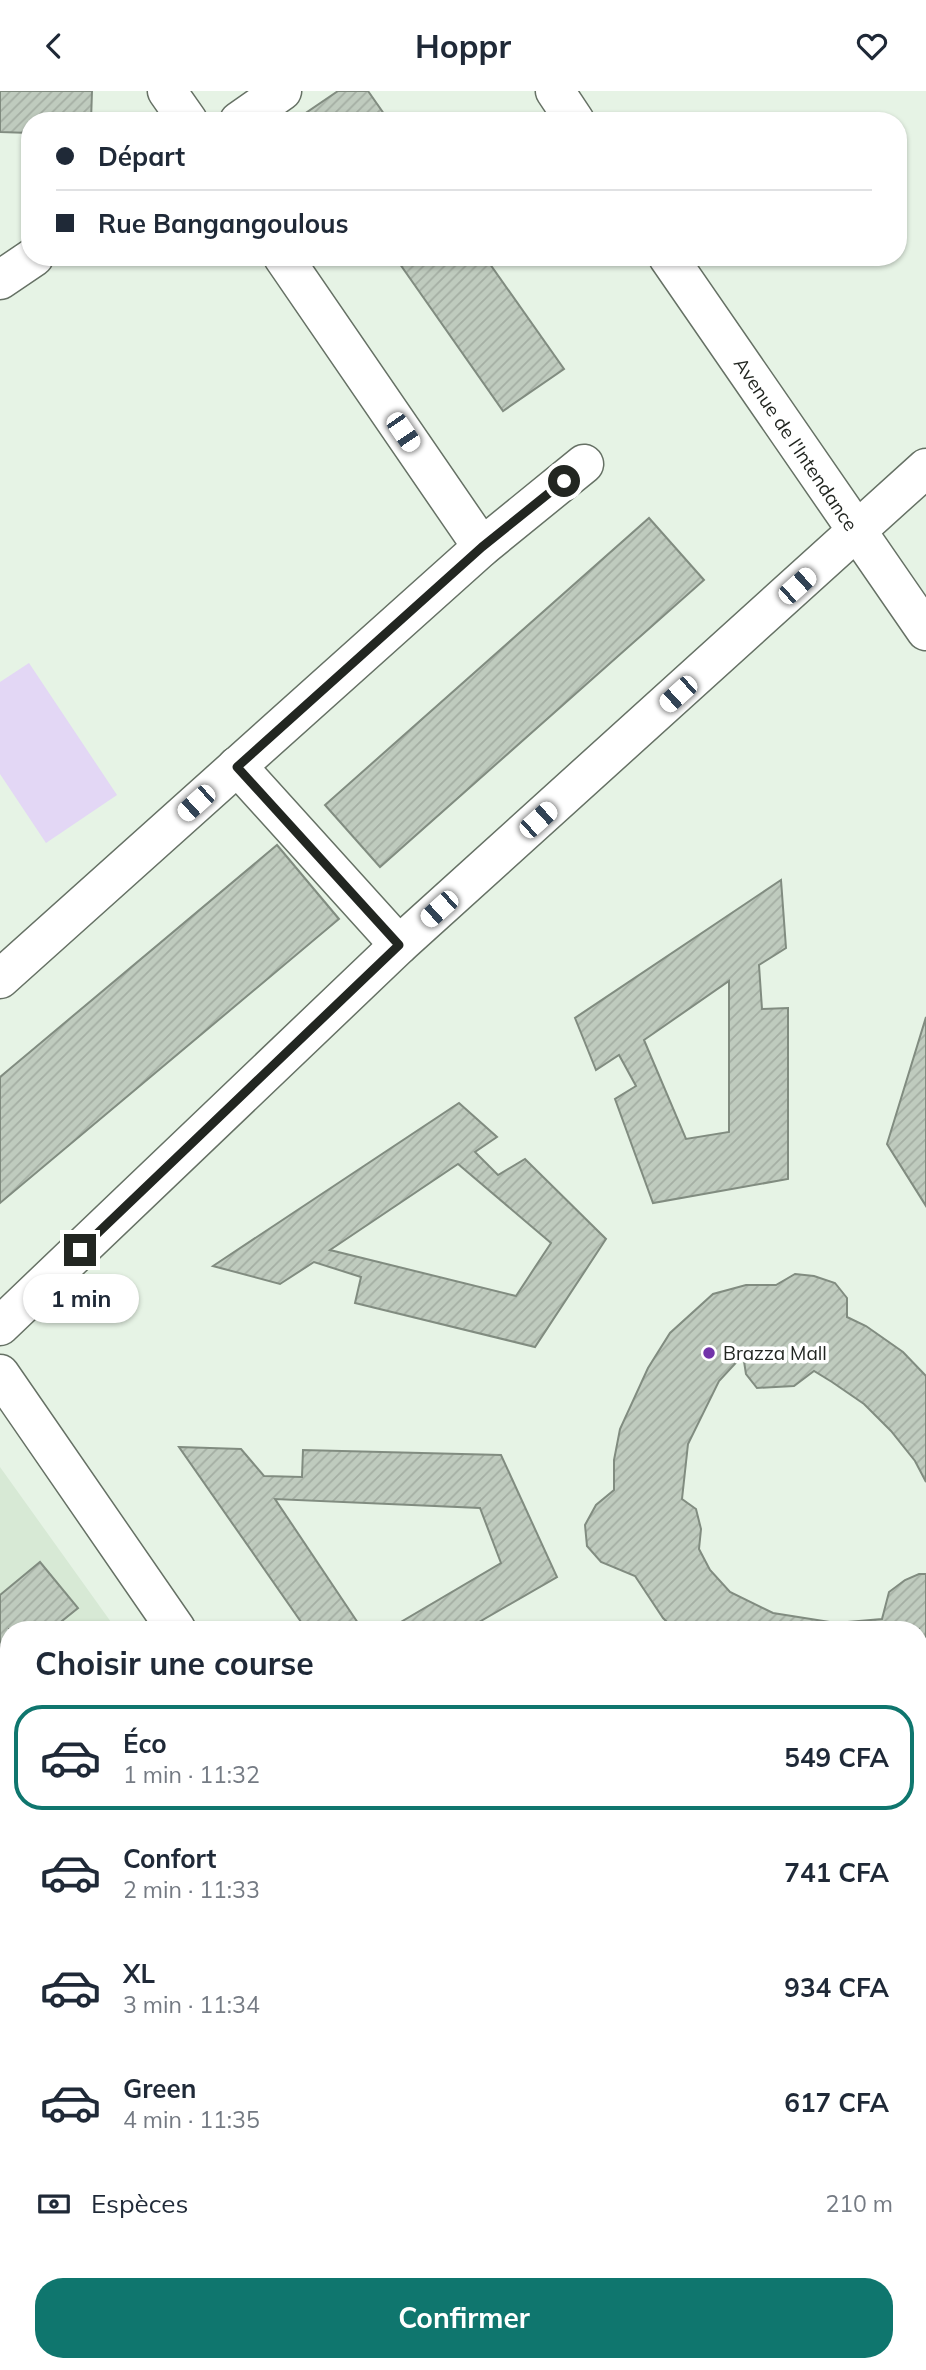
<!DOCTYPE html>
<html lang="fr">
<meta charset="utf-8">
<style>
body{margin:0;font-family:Mulish,sans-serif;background:#f6f6f7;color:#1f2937;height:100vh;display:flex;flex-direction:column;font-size:26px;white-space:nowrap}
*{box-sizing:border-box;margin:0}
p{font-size:23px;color:#747a83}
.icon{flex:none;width:38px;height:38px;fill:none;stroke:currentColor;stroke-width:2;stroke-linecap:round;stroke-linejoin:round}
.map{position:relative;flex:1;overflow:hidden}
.sheet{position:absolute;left:0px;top:1530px;width:928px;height:751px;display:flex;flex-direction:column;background:#fff;border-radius:28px 28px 0 0;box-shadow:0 2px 5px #0004}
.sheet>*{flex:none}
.top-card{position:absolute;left:21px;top:21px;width:886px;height:154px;border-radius:28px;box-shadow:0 2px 5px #0004;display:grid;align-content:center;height:154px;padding:0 35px;background:#fff}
.end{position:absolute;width:32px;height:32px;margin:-16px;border:9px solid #222621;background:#fff;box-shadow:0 0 0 4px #fff}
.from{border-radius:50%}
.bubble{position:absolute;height:49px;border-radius:24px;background:#fff;box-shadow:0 2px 5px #0004;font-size:23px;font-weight:700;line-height:49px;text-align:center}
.car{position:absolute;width:21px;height:42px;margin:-21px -10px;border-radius:9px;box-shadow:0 0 5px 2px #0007;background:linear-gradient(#fff 24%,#345 0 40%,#fff 0 76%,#345 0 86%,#fff 0)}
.top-card b{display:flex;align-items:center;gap:24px;height:66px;font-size:26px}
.top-card b+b{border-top:2px solid #e0e1e3}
.top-card i{width:18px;height:18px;background:#1f2937}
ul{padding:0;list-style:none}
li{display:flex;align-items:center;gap:21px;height:105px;margin:0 14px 10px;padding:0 21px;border:4px solid transparent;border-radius:28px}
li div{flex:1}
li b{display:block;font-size:26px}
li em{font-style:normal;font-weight:700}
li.active{border-color:#0f766e}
li>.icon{width:63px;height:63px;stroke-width:1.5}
h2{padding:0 35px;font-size:32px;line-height:84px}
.pay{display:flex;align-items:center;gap:18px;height:77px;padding:0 35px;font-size:26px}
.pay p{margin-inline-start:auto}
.cta{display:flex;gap:14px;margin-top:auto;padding:14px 35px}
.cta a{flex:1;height:80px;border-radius:28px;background:#0f766e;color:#fff;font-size:28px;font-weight:700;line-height:80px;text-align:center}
header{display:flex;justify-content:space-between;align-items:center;height:91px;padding:0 35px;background:#fff;font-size:32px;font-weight:700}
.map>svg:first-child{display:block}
</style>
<header><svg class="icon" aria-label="back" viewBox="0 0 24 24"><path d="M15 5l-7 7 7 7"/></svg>Hoppr<svg class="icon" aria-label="heart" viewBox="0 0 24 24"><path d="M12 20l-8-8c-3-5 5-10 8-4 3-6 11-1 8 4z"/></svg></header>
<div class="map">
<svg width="926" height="2279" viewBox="0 0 926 2279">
<defs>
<pattern id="building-hatch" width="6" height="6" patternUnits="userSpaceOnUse" patternTransform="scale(1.75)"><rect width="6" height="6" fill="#bfcbbe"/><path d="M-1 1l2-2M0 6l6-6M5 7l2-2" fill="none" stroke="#a4aea3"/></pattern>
</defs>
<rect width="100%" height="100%" fill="#e6f3e5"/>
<g fill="#d7e9d5">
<polygon points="0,1376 116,1538 9,1538 9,2272 640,2272 646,2279 0,2279"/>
<polygon points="926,1696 926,2279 745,2279 739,2272 919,2272 919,1701"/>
</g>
<polygon fill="#e3d7f5" points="29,572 117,704 46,752 0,683 0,591"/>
<g fill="url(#building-hatch)" stroke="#818c80" stroke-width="2" fill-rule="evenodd">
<polygon points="0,0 92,0 91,30 30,30 30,42 0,41"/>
<polygon points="338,0 368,0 389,30 299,30 297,28"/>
<polygon points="395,166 485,166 564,278 503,320"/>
<polygon points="649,427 704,489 380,776 325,714"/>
<polygon points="277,754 339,828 0,1112 0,986"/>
<path d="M781 789 786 857 759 874 762 918 788 917V1088L653 1112 615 1008 636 995 619 964 596 979 575 927ZM729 890V1041L686 1048 644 949Z"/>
<polygon points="926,926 926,1115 887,1053"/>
<path d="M459 1012 497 1046 475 1061 498 1084 525 1068 606 1148 535 1256 355 1212 361 1186 314 1171 280 1193 213 1175ZM458 1073 551 1152 516 1205 330 1159Z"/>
<polygon points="795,1183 814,1185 835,1192 847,1207 847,1226 866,1235 903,1261 926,1285 926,1391 915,1370 891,1340 864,1313 832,1291 814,1280 794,1295 757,1297 746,1283 743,1264 719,1290 688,1353 682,1408 696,1418 701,1438 699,1458 710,1479 730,1501 773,1522 836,1532 882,1528 889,1501 905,1489 919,1483 926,1483 926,1589 919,1588 919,1538 674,1538 663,1527 635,1485 601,1471 587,1455 585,1434 596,1414 614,1399 614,1369 620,1338 648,1277 670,1242 713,1203 746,1194 776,1194"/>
<polygon points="179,1356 241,1358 264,1385 302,1386 303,1359 501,1364 557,1486 467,1538 389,1538 501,1472 480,1417 275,1408 362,1538 306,1538"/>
<polygon points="40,1471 78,1517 52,1538 9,1538 9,1574 7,1572 0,1578 0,1504"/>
<polygon points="9,1630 9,1704 0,1711 0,1637"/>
<polygon points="926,1823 926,2279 911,2279 905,2272 919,2272 919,1828"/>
<polygon points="9,2121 9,2272 226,2272 232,2279 0,2279 0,2128"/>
<polygon points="485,2272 589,2272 580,2279 476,2279"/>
</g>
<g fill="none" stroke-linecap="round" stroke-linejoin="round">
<defs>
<g id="minor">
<polyline points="167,0 188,30"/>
<polyline points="239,30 282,0"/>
<polyline points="283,166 482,456"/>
<polyline points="0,189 34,166"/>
<polyline points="237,675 399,854"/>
<polyline points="0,888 482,456 584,373"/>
<polyline points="0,1235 399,854 926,377"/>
<polyline points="0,1283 176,1538"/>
<polyline points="0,2075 9,2068"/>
<polyline points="680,2272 686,2279"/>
</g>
<g id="major">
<polyline points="555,0 575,30"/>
<polyline points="668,166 926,540"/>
</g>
</defs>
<use href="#minor" stroke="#667165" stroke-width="41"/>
<use href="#major" stroke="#667165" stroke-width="41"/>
<use href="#minor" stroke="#fff" stroke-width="38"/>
<use href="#major" stroke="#fff" stroke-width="38"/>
</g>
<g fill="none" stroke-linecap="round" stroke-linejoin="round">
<polyline stroke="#222621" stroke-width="9" points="80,1159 399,854 237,676 482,456 564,390"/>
</g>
<circle fill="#7133a9" stroke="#fff" stroke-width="2.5" cx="709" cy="1262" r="7"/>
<g text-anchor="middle" stroke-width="7" stroke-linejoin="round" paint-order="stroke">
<g font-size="19" fill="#222621" stroke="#fff">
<text transform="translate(796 353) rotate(56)" y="7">Avenue de l'Intendance</text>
</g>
<g font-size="19" fill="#222621" stroke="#fff" text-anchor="start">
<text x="723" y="1269">Brazza Mall</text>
</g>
</g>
</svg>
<i class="end from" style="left:564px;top:390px"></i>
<i class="end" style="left:80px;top:1159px"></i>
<div class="bubble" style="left:23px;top:1183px;width:116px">1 min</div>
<i class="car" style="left:403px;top:341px;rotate:146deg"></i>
<i class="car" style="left:797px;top:495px;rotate:48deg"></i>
<i class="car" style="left:678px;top:603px;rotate:228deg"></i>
<i class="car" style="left:196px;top:712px;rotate:228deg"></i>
<i class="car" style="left:538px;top:729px;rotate:48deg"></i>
<i class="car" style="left:439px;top:818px;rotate:228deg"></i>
<div class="top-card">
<b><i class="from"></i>Départ</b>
<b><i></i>Rue Bangangoulous</b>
</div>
<section class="sheet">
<h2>Choisir une course</h2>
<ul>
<li class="active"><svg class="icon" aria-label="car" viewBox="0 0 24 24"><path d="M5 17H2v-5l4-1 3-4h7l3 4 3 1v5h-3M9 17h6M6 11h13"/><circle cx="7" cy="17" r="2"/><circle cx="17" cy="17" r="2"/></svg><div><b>Éco</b><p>1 min · 11:32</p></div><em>549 CFA</em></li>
<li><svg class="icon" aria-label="car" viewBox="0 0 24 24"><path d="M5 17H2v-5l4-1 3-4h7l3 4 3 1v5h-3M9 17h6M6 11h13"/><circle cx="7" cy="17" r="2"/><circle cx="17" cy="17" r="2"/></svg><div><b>Confort</b><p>2 min · 11:33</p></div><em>741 CFA</em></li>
<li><svg class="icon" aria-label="car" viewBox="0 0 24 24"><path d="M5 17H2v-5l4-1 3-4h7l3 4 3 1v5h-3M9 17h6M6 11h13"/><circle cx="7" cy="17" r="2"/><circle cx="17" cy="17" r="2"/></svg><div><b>XL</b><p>3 min · 11:34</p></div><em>934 CFA</em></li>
<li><svg class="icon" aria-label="car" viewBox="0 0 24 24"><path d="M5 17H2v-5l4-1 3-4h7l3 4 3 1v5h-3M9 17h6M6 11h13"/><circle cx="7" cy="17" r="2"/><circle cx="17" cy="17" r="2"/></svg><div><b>Green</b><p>4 min · 11:35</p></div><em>617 CFA</em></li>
</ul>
<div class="pay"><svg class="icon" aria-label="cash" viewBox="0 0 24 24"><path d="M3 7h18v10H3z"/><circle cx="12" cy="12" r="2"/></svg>Espèces<p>210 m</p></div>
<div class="cta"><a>Confirmer</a></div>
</section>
</div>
